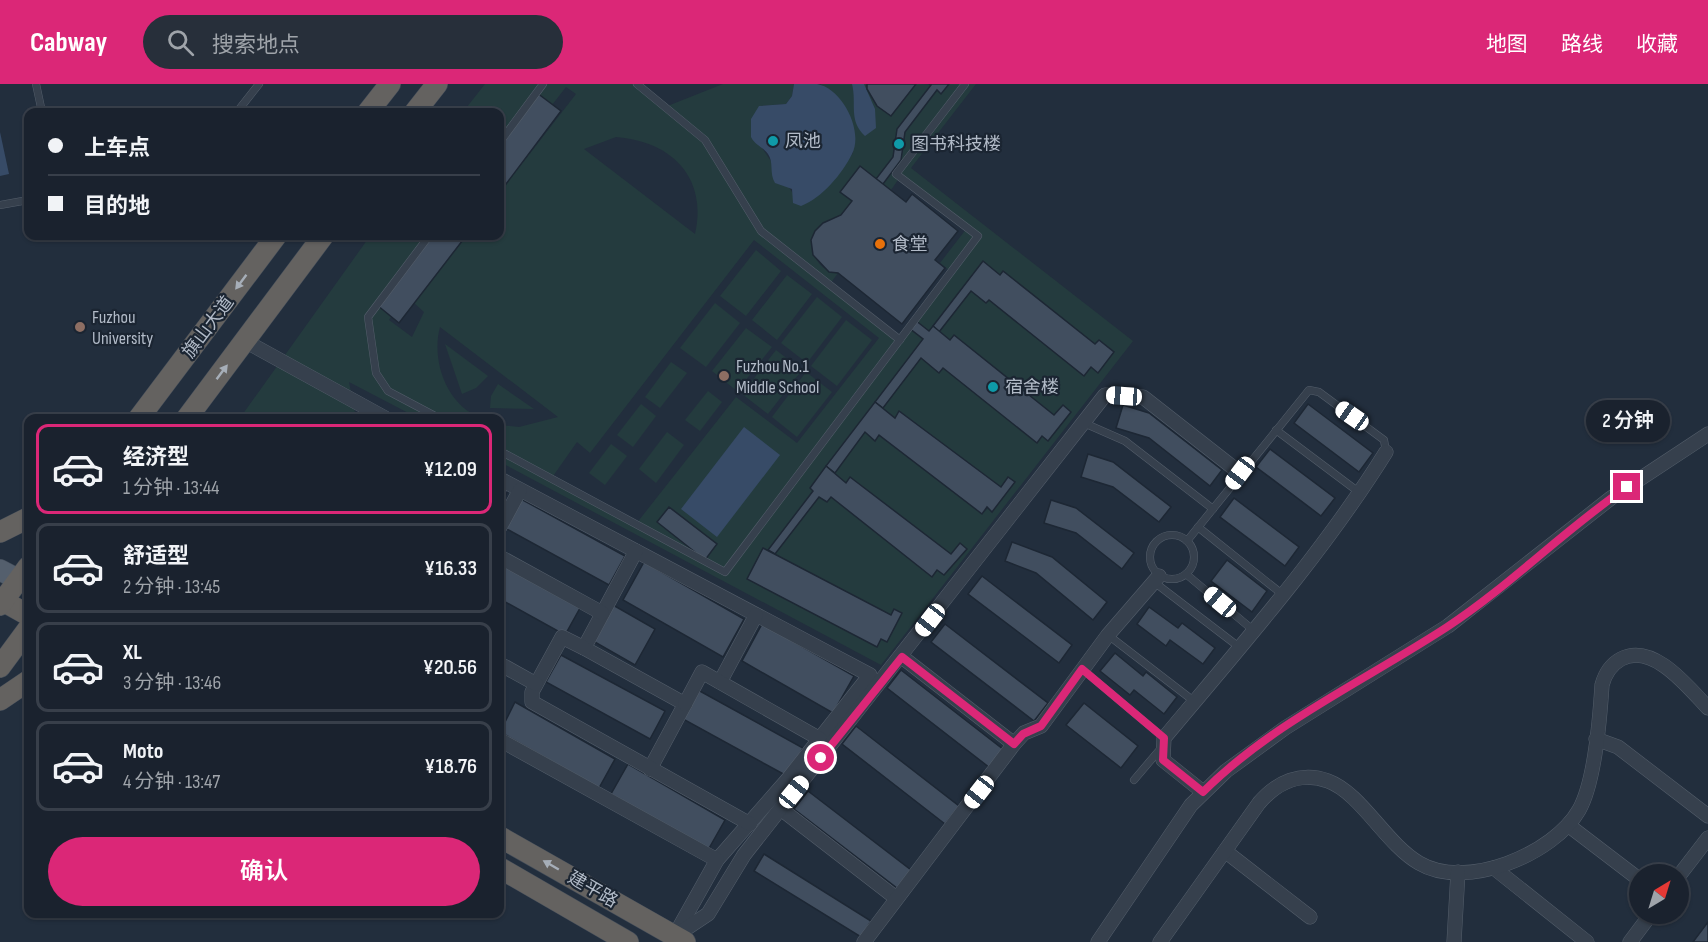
<!DOCTYPE html>
<html lang="zh">
<meta charset="utf-8">
<style>
body{margin:0;font-family:"Sofia Sans Condensed","Noto Sans SC",sans-serif;background:#272f3a;color:#f1f3f6;height:100vh;display:flex;flex-direction:column;font-size:22px;white-space:nowrap}
*{box-sizing:border-box;margin:0}
p{font-size:20px;color:#9fa4aa}
.icon{flex:none;width:33px;height:33px;fill:none;stroke:currentColor;stroke-width:2;stroke-linecap:round;stroke-linejoin:round}
.map{position:relative;flex:1;overflow:hidden}
.panel{position:absolute;left:24px;top:330px;width:480px;height:504px;display:flex;flex-direction:column;background:#1a222e;border-radius:12px;box-shadow:0 2px 4px #0004,0 0 0 2px #383f4a}
.panel>*{flex:none}
.banner{position:absolute;left:24px;top:24px;width:480px;height:132px;border-radius:12px;box-shadow:0 2px 4px #0004,0 0 0 2px #383f4a;display:grid;align-content:center;height:132px;padding:0 24px;background:#1a222e}
.needle{width:39px;rotate:38deg}
.controls{position:absolute;left:1629px;top:780px;display:grid;gap:12px}
.controls a{display:grid;place-items:center;width:60px;height:60px;border-radius:50%;background:#1a222e;box-shadow:0 2px 4px #0004,0 0 0 2px #383f4a;font-size:30px}
.end{position:absolute;width:27px;height:27px;margin:-14px;border:8px solid #db2777;background:#fff;box-shadow:0 0 0 3px #fff}
.from{border-radius:50%}
.bubble{position:absolute;height:42px;border-radius:21px;background:#1a222e;box-shadow:0 2px 4px #0004,0 0 0 2px #383f4a;font-size:20px;font-weight:600;line-height:42px;text-align:center}
.car{position:absolute;width:18px;height:36px;margin:-18px -9px;border-radius:8px;box-shadow:0 0 4px 2px #0007;background:linear-gradient(#fff 24%,#345 0 40%,#fff 0 76%,#345 0 86%,#fff 0)}
.banner b{display:flex;align-items:center;gap:21px;height:57px;font-size:22px}
.banner b+b{border-top:2px solid #383f4a}
.banner i{width:15px;height:15px;background:#f1f3f6}
ul{padding:10px 0 0;list-style:none}
li{display:flex;align-items:center;gap:18px;height:90px;margin:0 12px 9px;padding:0 12px;border:3px solid #383f4a;border-radius:12px}
li div{flex:1}
li b{display:block;font-size:22px}
li em{font-style:normal;font-weight:600}
li.on{border-color:#db2777}
li>.icon{width:54px;height:54px;stroke-width:1.5}
.action{display:flex;gap:12px;margin-top:auto;padding:12px 24px}
.action a{flex:1;height:69px;border-radius:36px;background:#db2777;color:#fff;font-size:24px;font-weight:600;line-height:69px;text-align:center}
header{display:flex;align-items:center;gap:36px;box-sizing:border-box;height:84px;padding:0 30px;background:#db2777;color:#fff}
header strong{font-size:28px}
nav{display:flex;gap:33px;margin-inline-start:auto;font-size:21px}
.search{width:420px;height:54px;background:#272f3a;display:flex;align-items:center;gap:15px;box-sizing:border-box;padding:0 21px;border-radius:33px;color:#9fa4aa;font-size:22px}
.map>svg:first-child{display:block}
</style>
<header>
<strong>Cabway</strong>
<div class="search"><svg class="icon" aria-label="search" viewBox="0 0 24 24"><circle cx="10" cy="10" r="6"/><path d="M15 15l6 6"/></svg>搜索地点</div>
<nav><a>地图</a><a>路线</a><a>收藏</a></nav>
</header>
<div class="map">
<svg width="1708" height="858" viewBox="0 0 1708 858">
<rect width="100%" height="100%" fill="#222e3d"/>
<g fill="#243b3e" fill-rule="evenodd">
<path d="M485 0H637L665 23 723 0H794L792 12 786 20 760 22 762 64 794 111 830 100 853 69 829 6 820 0H867L877 22 891 32 916 0 931 1 897 45 893 73 876 95 860 82 840 108 852 117 841 131 823 139 811 156C813 173 819 187 838 189L830 200 900 256 909 244 923 255 810 404 813 407 768 466 763 464 747 494 876 563 881 555 887 558 902 529 891 531 775 470 819 413 827 418 831 413 932 493 937 486 944 491 966 465 960 459 951 470 851 394 846 399 835 389 865 348 875 356 879 352 982 430 1015 398 1008 393 1001 403 900 327 895 334 883 324 921 274 939 289 943 284 1037 358 1042 352 1048 357 1071 328 1063 321 1054 331 954 252 950 256 939 248 971 207 986 219 989 216 1083 292 1091 283 1098 288 1114 268 1099 256 1095 260 1004 187 1000 191 983 177 929 247 915 236 951 188 940 179 967 144 900 93 891 106 883 100 905 48 937 6 941 10 949 0H976L911 84 1133 257 881 581 500 378V341L519 343 558 333 440 243C431 276 446 321 481 334H418L349 298 356 334H240L370 152H429L377 221 391 233 389 236 412 253 424 228 414 219 466 152H500V108L576 10 566 3 552 21 500 58V28H463ZM616 53C671 57 708 93 695 150L584 65ZM754 156 879 254 797 359 736 313 636 440 551 395 577 358 590 369ZM670 423 717 460 706 475 658 439Z"/>
<polygon points="756,166 781,187 746,232 720,212"/>
<polygon points="787,191 812,210 777,256 752,236"/>
<polygon points="817,213 842,233 807,279 781,259"/>
<polygon points="715,219 740,239 706,283 680,264"/>
<polygon points="846,236 872,256 837,302 811,282"/>
<polygon points="746,244 772,263 737,307 712,287"/>
<polygon points="445,260 488,292 476,304 462,310"/>
<polygon points="776,266 802,286 768,330 742,310"/>
<polygon points="671,278 687,289 660,324 645,313"/>
<polygon points="806,288 832,308 797,353 772,333"/>
<polygon points="498,300 534,325 490,324 491,312"/>
<polygon points="708,307 722,318 700,347 685,336"/>
<polygon points="641,320 656,332 633,363 617,351"/>
<polygon points="667,348 684,361 656,399 639,385"/>
<polygon points="611,360 627,372 605,401 589,389"/>
</g>
<g fill="#374b67">
<path d="M794 0C801 0 809 0 817 0 842 4 864 47 852 70 842 90 822 114 801 122L793 119 792 105 775 99C769 89 774 78 768 70 763 63 755 61 751 53V35L759 22 786 20 792 12Z"/>
<path d="M852 0H864L875 25 876 44 865 52C848 36 857 20 852 0Z"/>
<polygon points="0,48 9,90 0,92"/>
<polygon points="744,343 780,371 717,453 681,425"/>
</g>
<g fill="#414e5f" stroke="#1d2734" stroke-width="1.5">
<polygon points="867,0 916,0 891,32 877,22 867,5"/>
<polygon points="929,0 949,0 941,10 937,6 905,48 901,76 883,100 876,95 893,73 897,45 931,1"/>
<polygon points="537,9 561,27 500,108 500,58"/>
<polygon points="860,82 906,118 912,110 958,147 935,176 945,184 902,240 838,189 829,188 813,171 811,156 815,147 823,139 841,131 852,117 840,108"/>
<polygon points="429,152 466,152 399,239 377,221"/>
<polygon points="983,177 1000,191 1003,187 1095,260 1099,256 1114,268 1098,289 1091,283 1084,292 989,216 986,219 971,207 939,248 933,242"/>
<polygon points="915,236 929,247 933,242 950,256 954,251 1054,331 1063,321 1071,328 1048,357 1042,352 1037,359 943,284 939,289 921,274 883,324 875,318 923,255 909,244"/>
<polygon points="875,318 895,334 899,327 1001,403 1008,393 1015,398 992,428 987,423 982,430 879,351 875,357 865,348 835,389 826,382"/>
<polygon points="1308,320 1373,369 1359,388 1294,339"/>
<polygon points="1123,321 1149,329 1222,386 1210,402 1149,354 1116,344"/>
<polygon points="1270,365 1335,414 1321,432 1256,383"/>
<polygon points="1088,370 1113,378 1171,423 1159,438 1113,403 1081,393"/>
<polygon points="826,382 846,399 850,393 951,470 960,459 967,465 944,491 937,486 932,493 831,413 827,418 819,413 775,470 768,466 813,407 810,404"/>
<polygon points="500,401 508,406 500,423"/>
<polygon points="1234,414 1299,463 1285,482 1220,433"/>
<polygon points="521,415 625,472 609,501 505,444"/>
<polygon points="1051,416 1076,424 1134,469 1122,485 1076,449 1044,439"/>
<polygon points="669,423 717,460 705,476 657,438"/>
<polygon points="1012,458 1052,473 1107,518 1093,536 1036,489 1005,477"/>
<polygon points="763,464 891,531 894,525 902,529 887,558 881,555 877,563 747,495"/>
<polygon points="1227,476 1267,507 1252,528 1211,497"/>
<polygon points="644,478 744,535 723,573 623,516"/>
<polygon points="506,483 580,524 565,551 500,515 500,494"/>
<polygon points="982,492 1072,561 1059,579 968,510"/>
<polygon points="613,521 655,545 635,581 593,557"/>
<polygon points="1149,523 1178,544 1182,539 1215,564 1203,580 1170,556 1166,562 1137,540"/>
<polygon points="762,540 854,592 833,629 742,577"/>
<polygon points="945,540 1048,619 1034,637 931,558"/>
<polygon points="1115,569 1143,592 1146,588 1177,613 1164,630 1134,606 1130,611 1100,587"/>
<polygon points="561,571 665,627 650,655 546,598"/>
<polygon points="901,586 1004,666 990,684 887,604"/>
<polygon points="698,606 803,664 787,692 683,635"/>
<polygon points="515,618 615,675 599,704 500,648"/>
<polygon points="1084,619 1138,662 1121,684 1066,641"/>
<polygon points="856,642 959,722 945,740 842,660"/>
<polygon points="628,680 725,736 708,766 611,710"/>
<polygon points="808,707 911,786 897,804 794,725"/>
<polygon points="764,770 871,837 861,853 754,787"/>
<polygon points="1708,838 1708,858 1693,858"/>
</g>
<g fill="none" stroke-linecap="round" stroke-linejoin="round">
<defs>
<g id="service">
<polyline points="36,0 42,28"/>
<polyline points="637,0 705,56 761,147 900,256"/>
<polyline points="237,28 259,0"/>
<polyline points="500,58 543,0"/>
<polyline points="0,121 28,116"/>
<polyline points="429,152 368,233 376,289 388,307 439,334"/>
<polyline points="1084,339 1125,357 1213,425"/>
<polyline points="1276,346 1360,409"/>
<polyline points="500,367 725,488 978,152 896,90 965,0"/>
<polyline points="1198,443 1282,510"/>
<circle cx="1172" cy="473" r="22"/>
<polyline points="1187,457 1309,306 1319,308 1384,356 1386,368"/>
<polyline points="1186,490 1253,546"/>
<polyline points="1154,498 1239,563"/>
<polyline points="1108,551 1195,618"/>
<polyline points="1082,585 1164,654"/>
<polyline points="1134,696 1162,663"/>
</g>
<g id="minor">
<polyline points="245,257 385,334"/>
<polyline points="500,395 870,591 788,695 717,776"/>
<polyline points="500,443 520,406"/>
<polyline points="636,467 584,564 685,620 650,685"/>
<polyline points="500,473 602,529"/>
<polyline points="584,564 562,553 532,608 532,618 750,740"/>
<polyline points="902,573 1014,660"/>
<polyline points="500,580 536,600"/>
<polyline points="720,598 756,531"/>
<polyline points="685,620 702,588 820,655"/>
<polyline points="1596,655 1618,663 1708,732"/>
<polyline points="500,656 717,776 675,851"/>
<path d="M1203 708 1163 676 1164 654C1241 562 1323 469 1386 368"/>
<polyline points="781,725 896,814"/>
<polyline points="1568,741 1640,796"/>
<polyline points="1225,767 1310,833"/>
<polyline points="1494,784 1587,858"/>
<polyline points="1678,793 1708,754"/>
<polyline points="675,852 708,830 744,771 1105,311 1143,313 1240,389"/>
<polyline points="864,858 1014,660 1024,649 1041,642 1108,551 1159,492"/>
<polyline points="1098,858 1191,721 1226,687 1285,644 1448,542 1611,414 1708,350"/>
<path d="M1160 858 1259 719C1277 698 1301 687 1328 697 1361 709 1386 760 1419 779 1466 807 1554 770 1579 726 1595 698 1600 633 1602 601 1605 590 1610 581 1621 575 1653 558 1688 603 1708 624"/>
<polyline points="1454,858 1458,788"/>
<polyline points="1630,858 1651,830"/>
</g>
<polyline id="primary" points="0,486 19,496"/>
<g id="trunk">
<polyline points="368,28 390,0"/>
<polyline points="415,28 437,0"/>
<polyline points="139,334 276,152"/>
<polyline points="187,334 323,152"/>
<polyline points="0,448 28,434"/>
<polyline points="3,517 28,531"/>
<polyline points="0,521 28,483"/>
<polyline points="0,583 28,545"/>
<polyline points="0,616 28,597"/>
<polyline points="500,753 685,858"/>
<polyline points="500,784 628,858"/>
</g>
</defs>
<use href="#service" stroke="#545e6b" stroke-width="8"/>
<use href="#minor" stroke="#545e6b" stroke-width="15"/>
<use href="#primary" stroke="#3f4956" stroke-width="22"/>
<use href="#trunk" stroke="#414b58" stroke-width="22"/>
<use href="#service" stroke="#36404d" stroke-width="7"/>
<use href="#minor" stroke="#36404d" stroke-width="14"/>
<use href="#primary" stroke="#545f6d" stroke-width="21"/>
<use href="#trunk" stroke="#646260" stroke-width="21"/>
</g>
<defs><path id="oneway-solid" d="M-6-.8H1V-3.2L6.5 0L1 3.2V.8H-6Z" transform="scale(1.5)"/></defs>
<g fill="#a6aeb8">
<use href="#oneway-solid" transform="translate(241 198) rotate(127)"/>
<use href="#oneway-solid" transform="translate(222 288) rotate(-53)"/>
<use href="#oneway-solid" transform="translate(551 781) rotate(-150)"/>
</g>
<g fill="none" stroke-linecap="round" stroke-linejoin="round">
<path stroke="#db2777" stroke-width="8" d="M821 674 902 573 1014 660 1023 650 1041 642 1082 585 1164 654 1163 676 1203 708C1272 639 1366 596 1447 543 1511 501 1564 446 1627 403"/>
</g>
<g fill="#0f9aa8" stroke="#1b2532" stroke-width="2">
<circle cx="773" cy="57" r="6"/>
<circle cx="899" cy="60" r="6"/>
<circle cx="993" cy="303" r="6"/>
</g>
<circle fill="#e8710a" stroke="#1b2532" stroke-width="2" cx="880" cy="160" r="6"/>
<g fill="#8d6e63" stroke="#1b2532" stroke-width="2">
<circle cx="80" cy="243" r="6"/>
<circle cx="724" cy="292" r="6"/>
</g>
<g text-anchor="middle" stroke-width="4.5" stroke-linejoin="round" paint-order="stroke">
<g font-size="18" fill="#b2bbc8" stroke="#1b2532" text-anchor="start">
<text x="785" y="63">凤池</text>
<text x="911" y="66">图书科技楼</text>
<text x="892" y="166">食堂</text>
<text x="92" y="239">Fuzhou<tspan x="92" dy="21">University</tspan></text>
<text x="736" y="288">Fuzhou No.1<tspan x="736" dy="21">Middle School</tspan></text>
<text x="1005" y="309">宿舍楼</text>
</g>
<g font-size="18" fill="#b2bbc8" stroke="#1b2532">
<text transform="translate(208 243) rotate(-53)" y="6">旗山大道</text>
<text transform="translate(593 805) rotate(30)" y="6">建平路</text>
</g>
</g>
</svg>
<div class="controls">
<a><svg class="needle" viewBox="-14 -14 28 28"><path d="M0-13l5 13h-10z" fill="#e53935"/><path d="M0 13l5-13h-10z" fill="#9fa4aa"/></svg></a>
</div>
<i class="end from" style="left:821px;top:674px"></i>
<i class="end" style="left:1627px;top:403px"></i>
<div class="bubble" style="left:1586px;top:316px;width:84px">2 分钟</div>
<i class="car" style="left:1124px;top:312px;rotate:274deg"></i>
<i class="car" style="left:1352px;top:332px;rotate:305deg"></i>
<i class="car" style="left:1240px;top:389px;rotate:217deg"></i>
<i class="car" style="left:1220px;top:518px;rotate:310deg"></i>
<i class="car" style="left:930px;top:536px;rotate:218deg"></i>
<i class="car" style="left:794px;top:708px;rotate:39deg"></i>
<i class="car" style="left:979px;top:708px;rotate:218deg"></i>
<div class="banner">
<b><i class="from"></i>上车点</b>
<b><i></i>目的地</b>
</div>
<section class="panel">
<ul>
<li class="on"><svg class="icon" aria-label="car" viewBox="0 0 24 24"><path d="M5 17H2v-5l4-1 3-4h7l3 4 3 1v5h-3M9 17h6M6 11h13"/><circle cx="7" cy="17" r="2"/><circle cx="17" cy="17" r="2"/></svg><div><b>经济型</b><p>1 分钟 · 13:44</p></div><em>¥12.09</em></li>
<li><svg class="icon" aria-label="car" viewBox="0 0 24 24"><path d="M5 17H2v-5l4-1 3-4h7l3 4 3 1v5h-3M9 17h6M6 11h13"/><circle cx="7" cy="17" r="2"/><circle cx="17" cy="17" r="2"/></svg><div><b>舒适型</b><p>2 分钟 · 13:45</p></div><em>¥16.33</em></li>
<li><svg class="icon" aria-label="car" viewBox="0 0 24 24"><path d="M5 17H2v-5l4-1 3-4h7l3 4 3 1v5h-3M9 17h6M6 11h13"/><circle cx="7" cy="17" r="2"/><circle cx="17" cy="17" r="2"/></svg><div><b>XL</b><p>3 分钟 · 13:46</p></div><em>¥20.56</em></li>
<li><svg class="icon" aria-label="car" viewBox="0 0 24 24"><path d="M5 17H2v-5l4-1 3-4h7l3 4 3 1v5h-3M9 17h6M6 11h13"/><circle cx="7" cy="17" r="2"/><circle cx="17" cy="17" r="2"/></svg><div><b>Moto</b><p>4 分钟 · 13:47</p></div><em>¥18.76</em></li>
</ul>
<div class="action"><a>确认</a></div>
</section>
</div>
